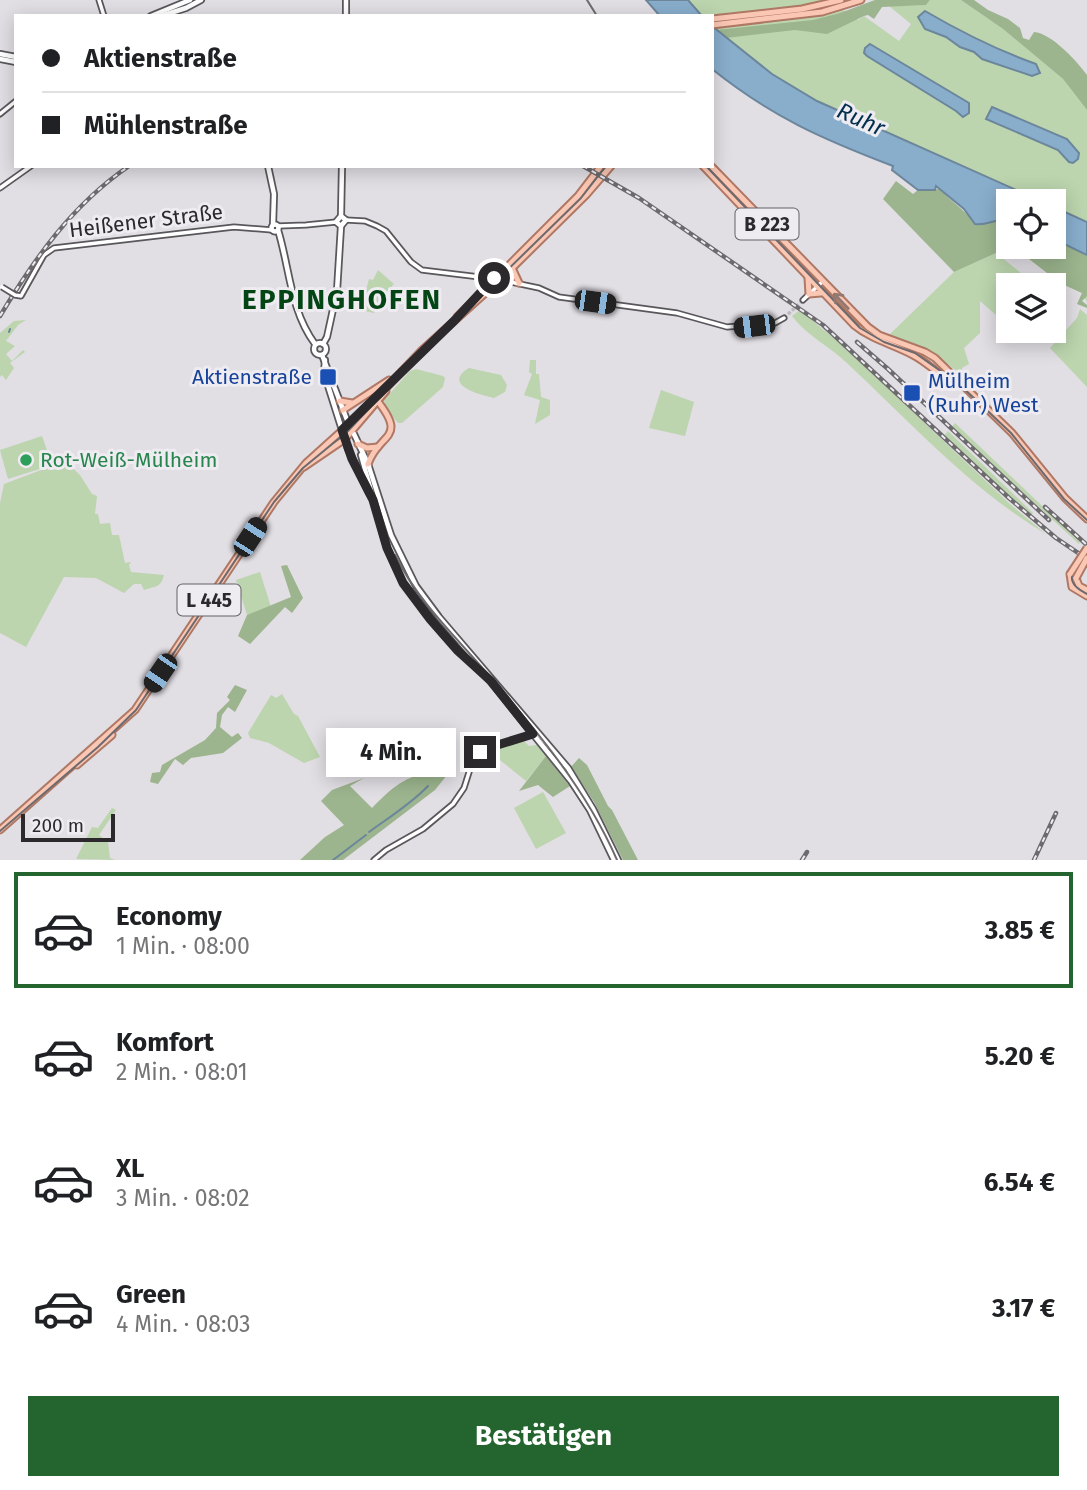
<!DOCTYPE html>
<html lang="de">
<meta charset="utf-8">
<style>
body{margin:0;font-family:"Fira Sans",sans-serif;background:#f2f2f2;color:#202124;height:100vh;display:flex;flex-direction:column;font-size:26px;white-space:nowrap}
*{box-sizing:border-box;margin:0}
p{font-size:23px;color:#757577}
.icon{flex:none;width:38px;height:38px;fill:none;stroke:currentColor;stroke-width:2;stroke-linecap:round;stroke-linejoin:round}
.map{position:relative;height:860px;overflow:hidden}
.details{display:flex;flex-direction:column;background:#fff;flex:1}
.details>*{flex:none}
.top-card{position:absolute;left:14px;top:14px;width:700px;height:154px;border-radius:0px;box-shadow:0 4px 18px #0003;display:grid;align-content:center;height:154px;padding:0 28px;background:#fff}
.fabs{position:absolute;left:996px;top:189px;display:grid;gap:14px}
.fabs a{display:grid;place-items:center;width:70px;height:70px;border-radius:0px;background:#fff;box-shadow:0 4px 18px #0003;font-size:35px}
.scale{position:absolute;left:21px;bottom:18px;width:94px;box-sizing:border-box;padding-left:7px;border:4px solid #2b292c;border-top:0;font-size:19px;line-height:24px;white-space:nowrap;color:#2b292c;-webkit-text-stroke:5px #eeebf1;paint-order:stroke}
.end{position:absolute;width:32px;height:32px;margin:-16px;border:9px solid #2b292c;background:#fff;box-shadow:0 0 0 4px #fff}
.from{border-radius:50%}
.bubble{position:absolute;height:49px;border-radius:0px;background:#fff;box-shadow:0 4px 18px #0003;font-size:23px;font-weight:700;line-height:49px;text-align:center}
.car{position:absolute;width:21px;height:42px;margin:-21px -10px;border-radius:9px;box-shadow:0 0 5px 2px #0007;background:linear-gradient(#222 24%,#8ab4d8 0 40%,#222 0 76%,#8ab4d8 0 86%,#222 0)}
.top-card b{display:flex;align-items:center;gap:24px;height:66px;font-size:26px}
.top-card b+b{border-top:2px solid #e0e0e0}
.top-card i{width:18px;height:18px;background:#202124}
ul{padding:12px 0 0;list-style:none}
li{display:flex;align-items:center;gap:21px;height:116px;margin:0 14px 10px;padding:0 14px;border:4px solid transparent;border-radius:0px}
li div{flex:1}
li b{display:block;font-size:26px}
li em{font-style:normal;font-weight:700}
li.selected{border-color:#24652f}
li>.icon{width:63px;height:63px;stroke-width:1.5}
.primary-button{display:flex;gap:14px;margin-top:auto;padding:14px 28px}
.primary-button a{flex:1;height:80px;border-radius:0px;background:#24652f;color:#fff;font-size:28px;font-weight:700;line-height:80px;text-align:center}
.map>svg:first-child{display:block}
</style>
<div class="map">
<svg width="1087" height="860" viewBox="0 0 1087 860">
<rect width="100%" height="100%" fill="#e1dee4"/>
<g fill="#bcd5ae" fill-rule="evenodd">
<path d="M688 0H829L858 20 864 16 899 41 911 24 889 6 926 5 930 0H961L1003 29 1063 79 1087 110V302L1082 293 1060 283 1015 248 1012 249V247H1054V201H1008L789 104 712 31 717 30 712 24V16L701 15ZM925 12C961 32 997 50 1036 64L1032 76 982 59 974 52 960 47 946 37ZM870 44 963 101 969 103 956 111 867 56ZM991 107 1077 159 1069 162 1058 150 987 119Z"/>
<polygon points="996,253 1036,285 1008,285 1008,311 996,315 980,301 980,333 964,348 969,364 962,368 963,376 930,350 889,335 954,272"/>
<polygon points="378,270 394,284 383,296 374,313 356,309 364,298 369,279 373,280"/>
<polygon points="1080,309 1087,315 1087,387 1050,348 1077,318"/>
<path d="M800 310 849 351 1011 505 1046 534C972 490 912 424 848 364 832 348 807 336 792 316Z"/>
<polygon points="26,320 18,325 6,341 15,346 6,354 12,361 23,350 25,352 10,363 14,368 6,380 2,375 0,377 0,333 14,321"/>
<polygon points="530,360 536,360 536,374 539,374 541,397 550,400 550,415 535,424 540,400 524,395 532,374 529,372"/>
<path d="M469 368 501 375 507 385 505 392 494 398C481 395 441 385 469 368Z"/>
<polygon points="416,369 443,376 445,378 443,387 402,423 398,423 386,409 384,400 410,371"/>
<polygon points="661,390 694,402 685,436 649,428"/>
<polygon points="955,423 1080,542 1079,544 952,427"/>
<polygon points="948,431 1033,513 1031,515 1018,504 944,436"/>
<polygon points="42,436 52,465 8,479 0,450"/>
<path d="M65 461 80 475 92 494 97 496 95 514H98L100 524 110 523 112 535H119L125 563 131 562 129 565 131 572 164 575C161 588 155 586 144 590L141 584H134L124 593 96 578 64 577 26 647 0 633V503L4 484Z"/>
<polygon points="260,572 271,607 247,615 236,580"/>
<polygon points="282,694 294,714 298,716 320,757 304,763 269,743 250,738 248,733 271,695 276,698"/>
<path d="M524 741 529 746 537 745 546 756 526 781 500 760 491 770 481 760C488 747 510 745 524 741Z"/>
<polygon points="543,792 566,833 536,849 514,808"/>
<polygon points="112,808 116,810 99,835 108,842 110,858 115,860 76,859 92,827 98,828"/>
</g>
<g fill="#9cb58e">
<polygon points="875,0 930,0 926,5 882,7 874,19 868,15 864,16 827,34 795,30 726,38 717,30 813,20 840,13"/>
<path d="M961 0H974L988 10 1008 19 1020 28 1023 38 1029 40 1034 32C1051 33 1077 61 1087 75V110L1063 79 1003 29Z"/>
<path d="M896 181 913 194 918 190 940 189C951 202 964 209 976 224L1002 219 1008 220V247H1054V239L1087 255V296L1082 301 1087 305V308L1077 304 1082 293 1060 283 1015 248 996 253 954 272 883 199Z"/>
<polygon points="287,565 303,598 292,613 285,607 250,644 238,636 247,615 291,597 281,566"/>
<polygon points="235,685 247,690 235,712 228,707 222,715 220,727 232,737 238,733 242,738 223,753 191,758 183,765 175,759 158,784 150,782 152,773 160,772 162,765 205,740 216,728 217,713 230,700 227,697"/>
<polygon points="546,756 570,786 553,797 538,785 519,791"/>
<polygon points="579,758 587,765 608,806 612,810 638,860 623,860 594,802 571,767"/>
<path d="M442 770H451L435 790 343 860H300L325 837 344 825 321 801 332 790 364 778 350 786 372 808C395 784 409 774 442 770Z"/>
</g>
<g fill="#88aecc" stroke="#6c869c" stroke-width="2">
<polygon points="646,0 688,0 702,16 660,16"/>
<path d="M925 11C961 32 997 50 1036 64L1040 73 1032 76 982 59 974 52 960 47 946 37 925 29 918 17Z"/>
<path d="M712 26 772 74 817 101 1041 201H1008V220C996 218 987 226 975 224L964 209 936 186 935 190H918L892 170 893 166C822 139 772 117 712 69Z"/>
<polygon points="870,44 969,103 969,113 963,117 956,111 867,56 864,53 865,48"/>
<polygon points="992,107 1067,139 1079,153 1078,159 1073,163 1069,162 1058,150 986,119"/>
<polygon points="1054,207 1087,222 1087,255 1054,239"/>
</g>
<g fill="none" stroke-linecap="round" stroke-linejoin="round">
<g stroke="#6c869c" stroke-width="2">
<polyline points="9,332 10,329"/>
<path d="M369 832C388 818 411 804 428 786"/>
<polyline points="333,860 366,835"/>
</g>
<polyline stroke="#bdbabf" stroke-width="3.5" stroke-dasharray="3.5 2" stroke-linecap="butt" points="784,318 803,300"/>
<defs>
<g id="tertiary">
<polyline points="99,0 104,16"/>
<polyline points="0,114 16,101"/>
<polyline points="0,188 31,166"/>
<polyline points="346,220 365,221 377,226 386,231 411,262 422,270 496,279 539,288 559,297 677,313 727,327 775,323 784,318"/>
<polyline points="278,226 306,225 336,222"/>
<polyline points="15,295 21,296 44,255 54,248 234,227 272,230"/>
<polyline points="803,300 823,281"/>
<polyline points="374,860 386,850 423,829 453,804 464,788 471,766 480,752 491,747 533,734"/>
</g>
<g id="secondary">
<polyline points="151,16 190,0"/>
<polyline points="161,16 186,8 201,0"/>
<polyline points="346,16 346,0"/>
<polyline points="0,54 16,57"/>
<polyline points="0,59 16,62"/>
<polyline points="268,166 274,194 273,225"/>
<polyline points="341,216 336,222 341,226 346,220 341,216 342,166"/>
<circle cx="275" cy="228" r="3.5"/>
<path d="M278 230C290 269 290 310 315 344"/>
<circle cx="320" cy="349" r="6"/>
<polyline points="323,344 327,337 337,291 341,226"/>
<polyline points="322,355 347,420"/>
<polyline points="325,360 324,373 348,449 369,493"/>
<polyline points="354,434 368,464 391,535 416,586 439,617 568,768 593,809 618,860"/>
<polyline points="361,455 387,548 403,583 443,634 490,681 571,781 590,810 614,860"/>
</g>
<g id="primary">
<polyline points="712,19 802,9 841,0"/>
<polyline points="712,25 822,12 861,0"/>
<path d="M703 166 854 325C872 340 893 344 913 355 932 365 938 377 960 384"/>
<polyline points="711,166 868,327 879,335 925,352 935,358 1012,433 1065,498 1087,519"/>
<polyline points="512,268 519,283"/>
<polyline points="808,278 809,294 821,293"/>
<polyline points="457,317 578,196 601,166"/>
<polyline points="340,401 352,403"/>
<polyline points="343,410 389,380"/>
<polyline points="358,444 367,448 378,447"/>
<path d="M368 464C379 432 409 440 376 399"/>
<polyline points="304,467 345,439 386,391"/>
<polyline points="1070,574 1072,587 1087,596"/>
<polyline points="1076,578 1079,586 1087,590"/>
<polyline points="77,765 112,735"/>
<polyline points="0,830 135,710 274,502 306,463 368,407 422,350 500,280 586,195 611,166"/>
</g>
</defs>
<use href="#tertiary" stroke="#59575b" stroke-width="7"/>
<use href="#secondary" stroke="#59575b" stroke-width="8"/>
<use href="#primary" stroke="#af7864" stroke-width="9"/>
<use href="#tertiary" stroke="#fff" stroke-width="3.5"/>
<use href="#secondary" stroke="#fff" stroke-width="4.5"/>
<use href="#primary" stroke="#fac7b4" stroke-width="5"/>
<g stroke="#6d6a6e" stroke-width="2">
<polyline points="587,0 597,16"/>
<polyline points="706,166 860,328 884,342 915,353 959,384 1011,433 1064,499 1087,520"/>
<path d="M1087 551C1075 569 1060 581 1087 594"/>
<path d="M395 555C418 601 453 634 486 672 537 731 586 789 617 860"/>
<polyline points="0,831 98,747 136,710 274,502 303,468 348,431 406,369 581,198 606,166"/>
</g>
<defs>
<g id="rail">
<polyline points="583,166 639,198 823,325 1009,498 1056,538 1087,559"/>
<path d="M0 316C35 258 72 205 129 166"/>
<polyline points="857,342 888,369 1049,520"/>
<polyline points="1045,507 1087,545"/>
<polyline points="802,860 807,852"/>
<polyline points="1034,860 1056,813"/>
</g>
</defs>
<use href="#rail" stroke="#6d6a6e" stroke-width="4.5"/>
<use href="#rail" stroke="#eeebf1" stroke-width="2" stroke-dasharray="5" stroke-linecap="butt"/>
<defs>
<polyline id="tertiary-bridge" points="2,287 15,295"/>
<g id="primary-bridge">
<polyline points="1070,574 1087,548"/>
<polyline points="1076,578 1087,558"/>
</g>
</defs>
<use href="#tertiary-bridge" stroke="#59575b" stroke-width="7" stroke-linecap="butt"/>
<use href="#primary-bridge" stroke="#af7864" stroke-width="9" stroke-linecap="butt"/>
<use href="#tertiary-bridge" stroke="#fff" stroke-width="3.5"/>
<use href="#primary-bridge" stroke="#fac7b4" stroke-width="5"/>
</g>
<defs><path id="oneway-shaft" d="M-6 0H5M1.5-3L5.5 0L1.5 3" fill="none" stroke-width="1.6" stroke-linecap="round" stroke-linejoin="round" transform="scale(1.75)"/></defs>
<use stroke="#927870" href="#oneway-shaft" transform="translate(841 301) rotate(-134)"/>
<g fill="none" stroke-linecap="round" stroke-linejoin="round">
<polyline stroke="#2b292c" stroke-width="9" points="480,752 491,747 533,734 491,681 458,651 430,619 403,583 387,548 373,500 352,459 342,430 455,320 494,278"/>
</g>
<g fill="#1a4fb4" stroke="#eeebf1" stroke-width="2.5">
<rect x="319" y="368" width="18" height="18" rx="3.5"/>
<rect x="903" y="384" width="18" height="18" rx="3.5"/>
</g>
<circle fill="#2e9e5b" stroke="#eeebf1" stroke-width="2.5" cx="26" cy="460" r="7"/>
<g text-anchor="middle" stroke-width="6" stroke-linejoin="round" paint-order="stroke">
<g fill="#eeebf1" stroke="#666367" stroke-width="2">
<rect x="735.5" y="208.5" width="63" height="31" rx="5"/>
<rect x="177.5" y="584.5" width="63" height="31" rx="5"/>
</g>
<g font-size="19" font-weight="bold" fill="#2b292c">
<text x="767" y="231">B 223</text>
<text x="209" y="607">L 445</text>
</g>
<g font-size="21" fill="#2b292c" stroke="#eeebf1">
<text transform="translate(146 221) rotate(-7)" y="7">Heißener Straße</text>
</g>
<g font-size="21" fill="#164399" stroke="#eeebf1" text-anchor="end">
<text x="312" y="384">Aktienstraße</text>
<text x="928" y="388" text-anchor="start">Mülheim<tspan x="928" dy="24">(Ruhr) West</tspan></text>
</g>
<g font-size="21" fill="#27864d" stroke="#eeebf1" text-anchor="start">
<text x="40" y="467">Rot-Weiß-Mülheim</text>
</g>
<g font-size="23" font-style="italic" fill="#002e4c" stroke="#eeebf1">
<text transform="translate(861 119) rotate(24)" y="8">Ruhr</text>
</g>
<g font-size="28" font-weight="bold" letter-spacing="2" fill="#034515" stroke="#eeebf1">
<text x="342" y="309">EPPINGHOFEN</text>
</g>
</g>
</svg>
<div class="fabs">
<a><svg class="icon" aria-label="locate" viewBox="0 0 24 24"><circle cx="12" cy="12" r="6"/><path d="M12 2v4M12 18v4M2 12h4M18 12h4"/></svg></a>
<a><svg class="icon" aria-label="layers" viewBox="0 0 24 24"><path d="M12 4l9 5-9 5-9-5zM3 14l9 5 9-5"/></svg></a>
</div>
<div class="scale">200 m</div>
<i class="end from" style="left:494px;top:278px"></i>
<i class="end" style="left:480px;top:752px"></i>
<div class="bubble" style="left:326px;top:728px;width:130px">4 Min.</div>
<i class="car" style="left:595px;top:302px;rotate:98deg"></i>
<i class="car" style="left:754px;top:326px;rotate:263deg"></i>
<i class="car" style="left:250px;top:537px;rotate:33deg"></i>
<i class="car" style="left:160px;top:673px;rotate:214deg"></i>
<div class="top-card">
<b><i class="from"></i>Aktienstraße</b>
<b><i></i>Mühlenstraße</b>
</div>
</div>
<section class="details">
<ul>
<li class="selected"><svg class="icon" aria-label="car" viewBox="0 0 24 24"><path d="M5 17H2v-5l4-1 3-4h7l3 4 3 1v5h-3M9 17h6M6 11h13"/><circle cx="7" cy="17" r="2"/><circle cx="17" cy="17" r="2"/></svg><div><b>Economy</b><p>1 Min. · 08:00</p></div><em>3.85 €</em></li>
<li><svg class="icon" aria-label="car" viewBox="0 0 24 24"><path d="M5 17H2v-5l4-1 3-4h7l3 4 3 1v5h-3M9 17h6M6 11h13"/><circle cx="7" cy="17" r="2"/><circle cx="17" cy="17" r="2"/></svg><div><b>Komfort</b><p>2 Min. · 08:01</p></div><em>5.20 €</em></li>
<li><svg class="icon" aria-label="car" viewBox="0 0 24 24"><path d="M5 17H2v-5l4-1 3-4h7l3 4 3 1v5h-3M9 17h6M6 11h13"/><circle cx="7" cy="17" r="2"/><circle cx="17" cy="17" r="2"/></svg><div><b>XL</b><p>3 Min. · 08:02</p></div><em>6.54 €</em></li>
<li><svg class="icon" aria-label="car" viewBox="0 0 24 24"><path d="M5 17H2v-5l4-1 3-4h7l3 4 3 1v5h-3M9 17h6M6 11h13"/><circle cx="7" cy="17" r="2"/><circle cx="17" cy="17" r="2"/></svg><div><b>Green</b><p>4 Min. · 08:03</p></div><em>3.17 €</em></li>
</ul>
<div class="primary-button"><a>Bestätigen</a></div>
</section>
